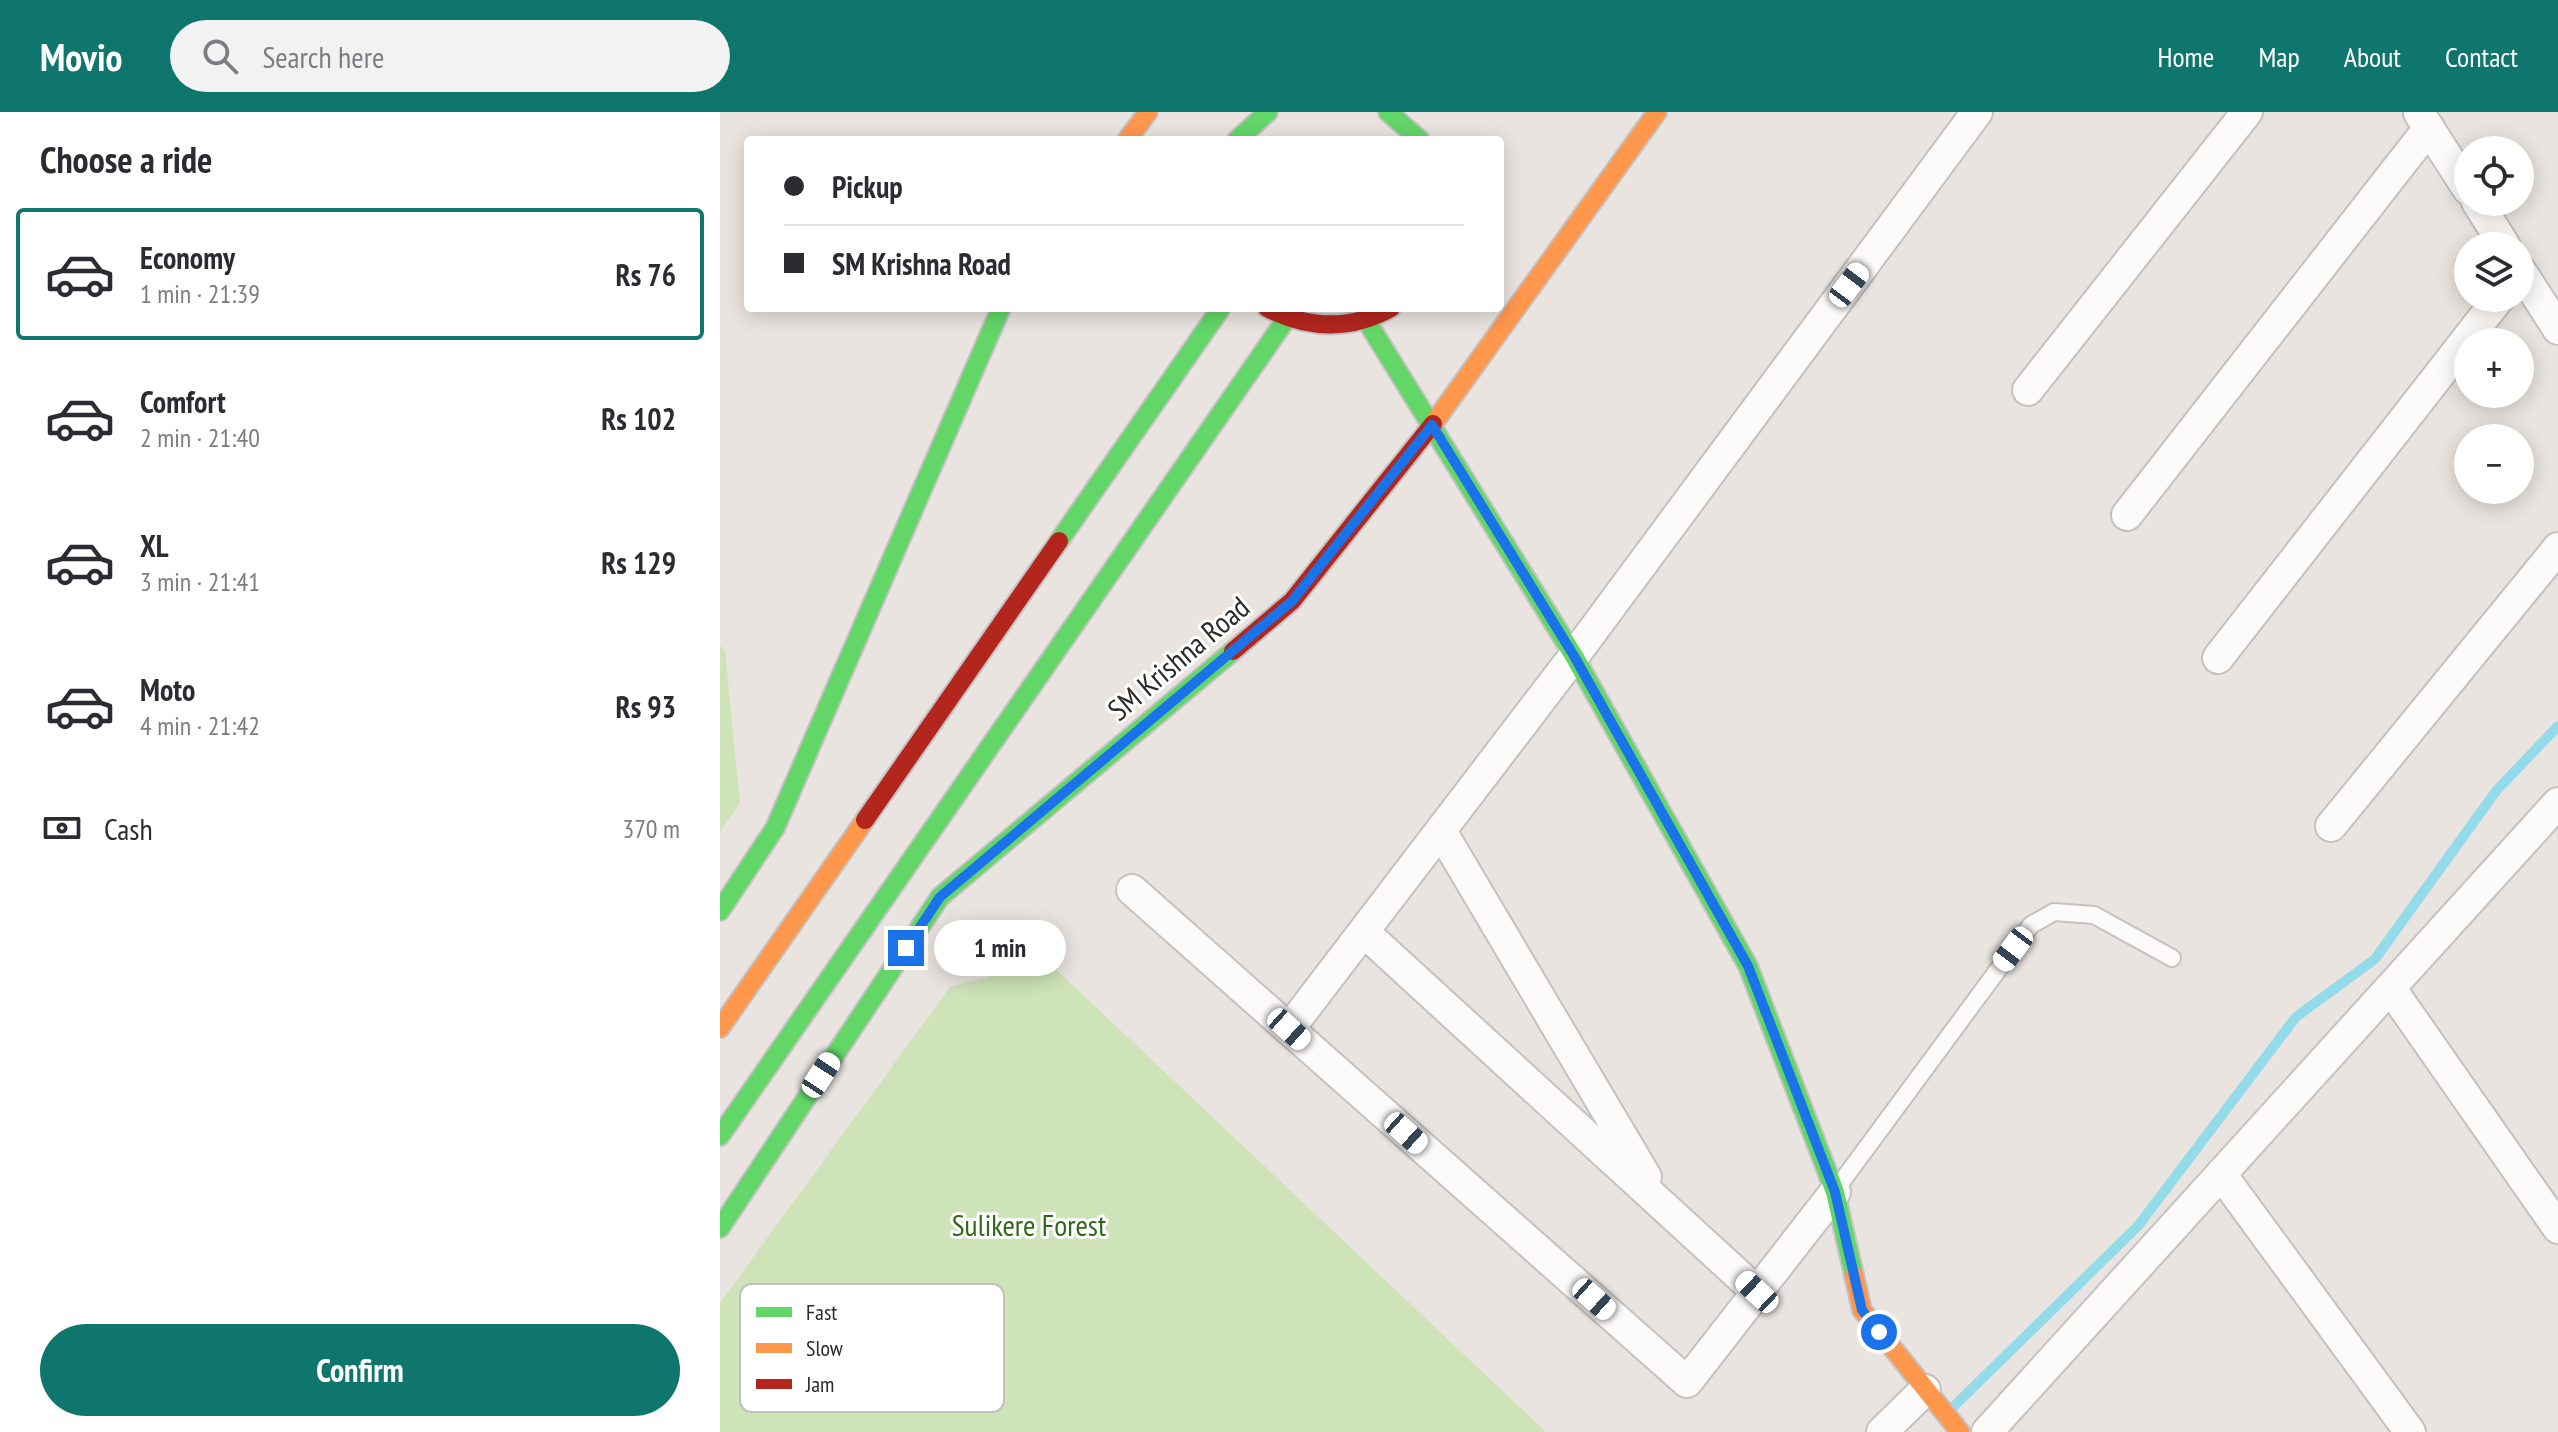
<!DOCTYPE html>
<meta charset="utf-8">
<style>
body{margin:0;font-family:"PT Sans Narrow",sans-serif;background:#f2f2f3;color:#2b2b33;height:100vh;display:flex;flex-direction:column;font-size:30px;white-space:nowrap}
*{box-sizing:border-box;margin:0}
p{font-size:26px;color:#7c7c81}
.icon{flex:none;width:44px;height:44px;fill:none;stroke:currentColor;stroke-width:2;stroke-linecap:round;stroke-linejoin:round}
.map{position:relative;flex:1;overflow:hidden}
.side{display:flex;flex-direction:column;background:#fff;width:720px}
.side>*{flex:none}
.hud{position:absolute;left:24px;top:24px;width:760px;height:176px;border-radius:8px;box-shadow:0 4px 20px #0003;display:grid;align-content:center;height:176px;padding:0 40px;background:#fff}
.tools{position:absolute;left:1734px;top:24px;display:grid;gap:16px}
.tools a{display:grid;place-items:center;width:80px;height:80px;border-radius:50%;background:#fff;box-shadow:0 4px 20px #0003;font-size:40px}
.end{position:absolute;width:36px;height:36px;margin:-18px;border:10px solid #1a73e8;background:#fff;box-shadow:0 0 0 4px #fff}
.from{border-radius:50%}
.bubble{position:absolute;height:56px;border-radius:28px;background:#fff;box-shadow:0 4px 20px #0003;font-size:26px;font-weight:700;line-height:56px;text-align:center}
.car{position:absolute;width:24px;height:48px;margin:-24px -12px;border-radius:10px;box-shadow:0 0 6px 2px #0007;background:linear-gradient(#fff 24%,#345 0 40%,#fff 0 76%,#345 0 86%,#fff 0)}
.hud b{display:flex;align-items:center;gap:28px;height:76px;font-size:30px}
.hud b+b{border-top:2px solid #e1e1e2}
.hud i{width:20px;height:20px;background:#2b2b33}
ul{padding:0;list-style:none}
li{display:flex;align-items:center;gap:24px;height:132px;margin:0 16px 12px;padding:0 24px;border:4px solid transparent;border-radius:8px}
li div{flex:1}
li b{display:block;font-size:30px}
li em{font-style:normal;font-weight:700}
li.active{border-color:#0f766e}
li>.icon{width:72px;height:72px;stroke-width:1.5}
h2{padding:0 40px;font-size:36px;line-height:96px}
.pay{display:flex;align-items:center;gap:20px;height:88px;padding:0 40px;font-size:30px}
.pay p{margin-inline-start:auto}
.primary-button{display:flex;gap:16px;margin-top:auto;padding:16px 40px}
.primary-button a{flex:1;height:92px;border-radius:48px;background:#0f766e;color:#fff;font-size:32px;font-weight:700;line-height:92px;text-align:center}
header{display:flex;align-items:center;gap:48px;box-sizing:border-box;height:112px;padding:0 40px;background:#0f766e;color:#fff}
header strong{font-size:38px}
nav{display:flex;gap:44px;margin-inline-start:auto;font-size:28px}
.search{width:560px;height:72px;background:#f2f2f3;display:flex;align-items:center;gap:20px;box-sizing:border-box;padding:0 28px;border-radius:44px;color:#7c7c81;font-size:30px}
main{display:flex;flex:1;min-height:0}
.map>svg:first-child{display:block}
</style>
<header>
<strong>Movio</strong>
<div class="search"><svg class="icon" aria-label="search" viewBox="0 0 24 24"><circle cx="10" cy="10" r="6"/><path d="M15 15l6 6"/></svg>Search here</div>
<nav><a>Home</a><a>Map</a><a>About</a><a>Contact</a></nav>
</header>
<main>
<section class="side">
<h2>Choose a ride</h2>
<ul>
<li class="active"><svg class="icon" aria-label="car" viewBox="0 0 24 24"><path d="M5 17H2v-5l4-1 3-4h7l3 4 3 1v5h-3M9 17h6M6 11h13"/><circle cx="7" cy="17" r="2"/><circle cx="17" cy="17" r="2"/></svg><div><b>Economy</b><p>1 min · 21:39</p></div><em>Rs 76</em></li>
<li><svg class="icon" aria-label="car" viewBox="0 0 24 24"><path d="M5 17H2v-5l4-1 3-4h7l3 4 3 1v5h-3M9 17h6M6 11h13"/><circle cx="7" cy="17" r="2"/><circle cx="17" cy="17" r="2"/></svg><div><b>Comfort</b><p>2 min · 21:40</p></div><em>Rs 102</em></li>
<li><svg class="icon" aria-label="car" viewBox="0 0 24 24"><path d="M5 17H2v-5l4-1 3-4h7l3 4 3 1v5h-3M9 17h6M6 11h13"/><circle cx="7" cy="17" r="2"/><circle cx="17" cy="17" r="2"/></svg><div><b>XL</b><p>3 min · 21:41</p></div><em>Rs 129</em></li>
<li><svg class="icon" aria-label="car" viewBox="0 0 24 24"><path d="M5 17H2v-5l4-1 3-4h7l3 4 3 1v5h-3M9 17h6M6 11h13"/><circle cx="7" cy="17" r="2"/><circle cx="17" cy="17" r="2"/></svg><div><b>Moto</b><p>4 min · 21:42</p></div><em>Rs 93</em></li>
</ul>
<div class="pay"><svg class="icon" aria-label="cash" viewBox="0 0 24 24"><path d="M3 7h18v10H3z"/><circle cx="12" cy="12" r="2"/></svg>Cash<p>370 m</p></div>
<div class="primary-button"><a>Confirm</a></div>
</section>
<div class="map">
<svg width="1838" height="1320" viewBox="0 0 1838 1320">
<rect width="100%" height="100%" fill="#e9e4e0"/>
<g fill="#cee3b8">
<polygon points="0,534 5,538 20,691 0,720"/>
<polygon points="327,849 826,1320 0,1320 0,1191 230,875"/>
</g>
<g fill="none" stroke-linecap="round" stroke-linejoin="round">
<polyline stroke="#94dbea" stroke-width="10" points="1231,1297 1418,1114 1576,905 1655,847 1776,679 1838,614"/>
<defs>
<polyline id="lane" points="1117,1076 1311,813 1334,800 1374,803 1452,846"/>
<g id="street">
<polyline points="1699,1 1748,77"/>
<polyline points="1757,90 1785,134"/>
<polyline points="1800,158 1838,217"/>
<polyline points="1308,278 1527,0"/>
<polyline points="1407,403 1709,16"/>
<polyline points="1498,546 1779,186"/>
<polyline points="1611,714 1838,436"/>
<polyline points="721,719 926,1065"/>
<polyline points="412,778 967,1270 1115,1080"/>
<polyline points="644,820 1037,1180"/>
<polyline points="1671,877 1838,1116"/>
<polyline points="569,917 854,544 1257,0"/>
<polyline points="1501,1062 1690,1320"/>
<polyline points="1162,1320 1205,1278"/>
<polyline points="1267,1320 1838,691"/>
</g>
<g id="fast">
<polyline points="668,0 700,28"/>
<polyline points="517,28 548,0"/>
<polyline points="646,208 854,544 1028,854 1115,1080 1134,1163"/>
<polyline points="339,429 501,196"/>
<polyline points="0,799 55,716 281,196"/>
<polyline points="0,1024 567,206"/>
<polyline points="0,1116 220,785 513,539"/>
</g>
<g id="slow">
<polyline points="407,28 428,0"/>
<polyline points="713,312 937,0"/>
<polyline points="0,916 145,708"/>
<polyline points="1134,1163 1142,1198 1240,1320"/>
</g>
<g id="jam">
<path d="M547 196C589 217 630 219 671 196"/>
<polyline points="513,539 572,489 713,312"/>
<polyline points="145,708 339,429"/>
</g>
</defs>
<use href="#lane" stroke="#c3c1c1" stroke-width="20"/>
<use href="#street" stroke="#c3c1c1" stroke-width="34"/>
<use href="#fast" stroke="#c3c1c1" stroke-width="22"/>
<use href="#slow" stroke="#c3c1c1" stroke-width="22"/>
<use href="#jam" stroke="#c3c1c1" stroke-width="22"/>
<use href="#lane" stroke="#fcfbfa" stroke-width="16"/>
<use href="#street" stroke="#fcfbfa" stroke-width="30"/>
<use href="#fast" stroke="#63d668" stroke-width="18"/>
<use href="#slow" stroke="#ff974d" stroke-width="18"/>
<use href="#jam" stroke="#b3261e" stroke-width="18"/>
</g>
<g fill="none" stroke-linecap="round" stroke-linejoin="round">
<polyline stroke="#1a73e8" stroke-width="10" points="186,836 220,785 572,489 712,313 854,544 1028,854 1115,1080 1142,1198 1159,1220"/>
</g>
<g text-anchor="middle" stroke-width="6" stroke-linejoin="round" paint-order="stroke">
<g font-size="30" fill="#2a2a2a" stroke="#fff">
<text transform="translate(459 547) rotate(-40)" y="10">SM Krishna Road</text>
</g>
<g font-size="30" fill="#30681a" stroke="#fff">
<text x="309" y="1124">Sulikere Forest</text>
</g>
</g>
<rect x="20" y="1172" width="264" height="128" rx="12" fill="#fff" stroke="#bfbfbf" stroke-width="2"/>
<rect x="36" y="1195" width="36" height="10" fill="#63d668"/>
<rect x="36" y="1231" width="36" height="10" fill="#ff974d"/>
<rect x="36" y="1267" width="36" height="10" fill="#b3261e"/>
<g font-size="22" fill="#2a2a2a">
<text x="86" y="1208">Fast</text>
<text x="86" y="1244">Slow</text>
<text x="86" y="1280">Jam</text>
</g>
</svg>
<div class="tools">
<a><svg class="icon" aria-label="locate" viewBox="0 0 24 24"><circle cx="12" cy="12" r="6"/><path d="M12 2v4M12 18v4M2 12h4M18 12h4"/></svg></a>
<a><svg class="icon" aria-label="layers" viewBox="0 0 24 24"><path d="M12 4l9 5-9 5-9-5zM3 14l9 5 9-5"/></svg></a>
<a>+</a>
<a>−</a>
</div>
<i class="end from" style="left:1159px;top:1220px"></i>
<i class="end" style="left:186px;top:836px"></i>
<div class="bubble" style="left:214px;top:808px;width:132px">1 min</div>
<i class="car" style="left:1129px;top:173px;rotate:37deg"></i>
<i class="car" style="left:1293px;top:837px;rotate:217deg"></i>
<i class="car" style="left:569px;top:917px;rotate:132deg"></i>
<i class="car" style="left:101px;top:963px;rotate:33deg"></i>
<i class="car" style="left:686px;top:1021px;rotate:132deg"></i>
<i class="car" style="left:1037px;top:1180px;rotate:313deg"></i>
<i class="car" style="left:874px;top:1187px;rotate:132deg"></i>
<div class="hud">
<b><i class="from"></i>Pickup</b>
<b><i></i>SM Krishna Road</b>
</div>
</div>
</main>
